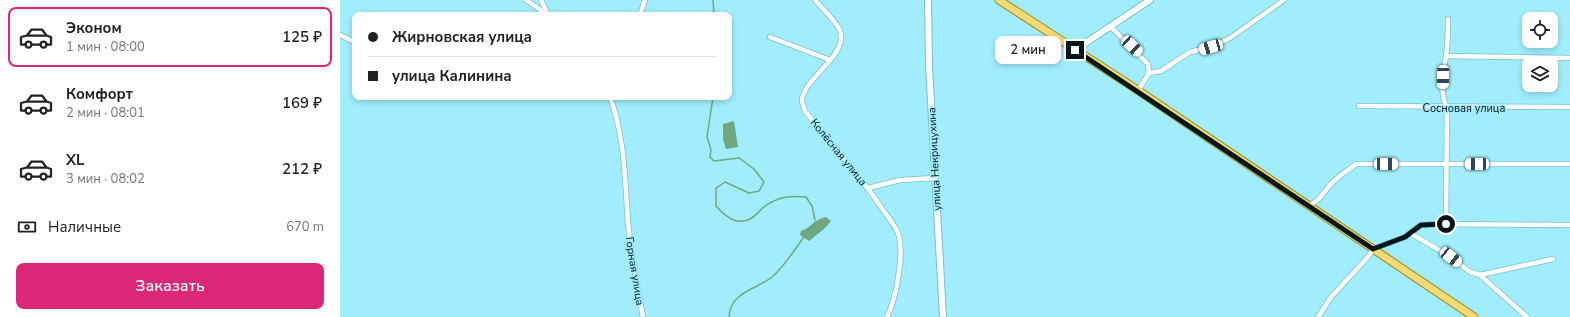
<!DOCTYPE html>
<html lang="ru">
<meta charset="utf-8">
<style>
body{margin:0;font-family:"Nunito Sans",sans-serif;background:#f6f6f6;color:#222;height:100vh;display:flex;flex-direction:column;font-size:15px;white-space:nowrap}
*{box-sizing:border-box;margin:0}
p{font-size:13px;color:#767676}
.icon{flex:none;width:22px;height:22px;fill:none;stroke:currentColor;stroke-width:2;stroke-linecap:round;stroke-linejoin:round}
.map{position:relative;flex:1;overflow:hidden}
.sheet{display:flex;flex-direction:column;background:#fff;width:340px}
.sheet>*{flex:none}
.top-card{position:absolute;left:12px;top:12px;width:380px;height:88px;border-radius:8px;box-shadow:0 2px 6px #0003;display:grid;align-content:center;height:88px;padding:0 16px;background:#fff}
.fabs{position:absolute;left:1182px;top:12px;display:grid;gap:8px}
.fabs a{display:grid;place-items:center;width:36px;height:36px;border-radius:8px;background:#fff;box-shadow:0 2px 6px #0003;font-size:20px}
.end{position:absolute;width:18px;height:18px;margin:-9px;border:5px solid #01161b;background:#fff;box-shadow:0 0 0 2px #fff}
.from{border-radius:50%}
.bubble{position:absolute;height:28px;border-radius:8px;background:#fff;box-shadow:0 2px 6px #0003;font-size:13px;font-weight:600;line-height:28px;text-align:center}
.car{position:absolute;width:12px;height:24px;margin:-12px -6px;border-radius:5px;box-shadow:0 0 3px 1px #0007;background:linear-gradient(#fff 24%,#345 0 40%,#fff 0 76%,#345 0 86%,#fff 0)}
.top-card b{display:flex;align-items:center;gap:14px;height:38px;font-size:15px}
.top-card b+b{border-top:1px solid #e0e0e0}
.top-card i{width:10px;height:10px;background:#222}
ul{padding:7px 0 0;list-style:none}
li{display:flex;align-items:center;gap:12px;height:60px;margin:0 8px 6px;padding:0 8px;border:2px solid transparent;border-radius:8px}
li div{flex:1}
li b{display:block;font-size:15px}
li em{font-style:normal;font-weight:600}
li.on{border-color:#db2777}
li>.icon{width:36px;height:36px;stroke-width:1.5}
.pay{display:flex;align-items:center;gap:10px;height:44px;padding:0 16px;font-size:15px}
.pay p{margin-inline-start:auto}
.action{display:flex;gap:8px;margin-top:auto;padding:8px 16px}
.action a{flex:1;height:46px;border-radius:8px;background:#db2777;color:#fff;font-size:16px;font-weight:600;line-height:46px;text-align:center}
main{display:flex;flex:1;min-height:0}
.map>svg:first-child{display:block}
</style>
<main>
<section class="sheet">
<ul>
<li class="on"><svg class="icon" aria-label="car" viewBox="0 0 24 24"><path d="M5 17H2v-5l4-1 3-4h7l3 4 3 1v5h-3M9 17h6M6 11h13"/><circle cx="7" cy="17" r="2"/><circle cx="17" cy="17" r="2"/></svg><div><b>Эконом</b><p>1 мин · 08:00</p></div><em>125 ₽</em></li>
<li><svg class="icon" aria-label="car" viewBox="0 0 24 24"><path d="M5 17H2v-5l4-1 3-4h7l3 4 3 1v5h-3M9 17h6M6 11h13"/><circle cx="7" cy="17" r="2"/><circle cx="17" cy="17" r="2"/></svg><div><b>Комфорт</b><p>2 мин · 08:01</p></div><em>169 ₽</em></li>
<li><svg class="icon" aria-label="car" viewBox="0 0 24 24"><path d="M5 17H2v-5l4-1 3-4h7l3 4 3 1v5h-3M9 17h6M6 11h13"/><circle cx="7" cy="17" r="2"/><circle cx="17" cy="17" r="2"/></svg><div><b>XL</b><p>3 мин · 08:02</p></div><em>212 ₽</em></li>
</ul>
<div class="pay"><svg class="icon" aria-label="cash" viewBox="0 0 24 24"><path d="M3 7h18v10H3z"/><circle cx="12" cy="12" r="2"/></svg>Наличные<p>670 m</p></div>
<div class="action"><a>Заказать</a></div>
</section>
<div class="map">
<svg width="1230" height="317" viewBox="0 0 1230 317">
<rect width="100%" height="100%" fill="#a1edfd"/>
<g fill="#6fa77e">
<polygon points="394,121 398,147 386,149 383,139 383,124"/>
<path d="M486 217 491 221 485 228 469 241 460 235 461 231C474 226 471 221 486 217Z"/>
</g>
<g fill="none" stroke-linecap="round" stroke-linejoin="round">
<g stroke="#6fa77e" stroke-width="1.5">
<polyline points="373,0 374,15"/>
<path d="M373 97 367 137 371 150 370 157 374 161 399 158 414 169 424 182 419 191 409 193 385 182 376 188V206C385 216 396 226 410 219 418 215 422 206 430 203 442 196 452 196 466 197L472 206 475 220"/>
<path d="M389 317C390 292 417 289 432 277 445 266 454 250 464 237"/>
</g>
<defs>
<g id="minor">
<polyline points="186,0 208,15"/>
<polyline points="201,0 207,13"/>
<path d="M475 0C481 7 498 23 500 31 509 56 461 79 462 102 463 105 464 108 465 111 491 144 520 175 543 210 548 217 555 225 558 233 565 253 556 299 547 317"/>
<polyline points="300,15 305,0"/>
<polyline points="771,27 808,64 809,73 798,91"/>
<polyline points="0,35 15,42"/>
<polyline points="430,37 490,60"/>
<polyline points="1106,56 1230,58"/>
<polyline points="809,73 821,71 850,52 871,47 890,38 944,0"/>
<path d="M270 97C285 137 285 182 288 223 291 255 297 286 303 317"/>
<polyline points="1019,106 1230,107"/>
<polyline points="528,188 560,180 595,178"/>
<path d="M967 205C979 204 985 189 993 182 999 175 1009 170 1016 164H1230"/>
<path d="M1106 224 1107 108C1099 92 1103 73 1106 56 1108 44 1108 31 1108 19"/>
<polyline points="1070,233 1111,257 1130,272 1140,275 1213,259"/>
<polyline points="1140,275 1187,317"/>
<polyline points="978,317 991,297 1028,257 1033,249 1065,237 1081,225 1099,224 1230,225"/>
</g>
<g id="tertiary">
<polyline points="588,0 589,66 603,317"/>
<polyline points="735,50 810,0"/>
</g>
<polyline id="primary" points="659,0 793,87 1134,317"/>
</defs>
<use href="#minor" stroke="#75c0d0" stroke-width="6"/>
<use href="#tertiary" stroke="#75c0d0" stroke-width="8"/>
<use href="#primary" stroke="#99861c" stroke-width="9"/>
<use href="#minor" stroke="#fff" stroke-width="4.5"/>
<use href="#tertiary" stroke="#fff" stroke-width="6"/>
<use href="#primary" stroke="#f3da77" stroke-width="7"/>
</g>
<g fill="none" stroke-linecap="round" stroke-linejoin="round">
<polyline stroke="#01161b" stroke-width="5" points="735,50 1033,249 1065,237 1081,225 1106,224"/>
</g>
<g text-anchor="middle" stroke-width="3" stroke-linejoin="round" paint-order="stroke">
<g font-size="11" fill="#01161b" stroke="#a1edfd">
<text x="1124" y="112">Сосновая улица</text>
<text transform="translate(499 152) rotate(51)" y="4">Колёсная улица</text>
<text transform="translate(594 159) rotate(-93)" y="4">улица Некрицухина</text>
<text transform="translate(295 271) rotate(81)" y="4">Горная улица</text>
</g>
</g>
</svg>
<div class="fabs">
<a><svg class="icon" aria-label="locate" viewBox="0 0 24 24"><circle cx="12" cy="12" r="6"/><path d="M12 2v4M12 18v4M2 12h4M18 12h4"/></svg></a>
<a><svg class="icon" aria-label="layers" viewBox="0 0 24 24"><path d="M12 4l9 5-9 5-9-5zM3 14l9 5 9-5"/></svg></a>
</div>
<i class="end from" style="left:1106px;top:224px"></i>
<i class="end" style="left:735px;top:50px"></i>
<div class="bubble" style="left:655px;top:36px;width:66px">2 мин</div>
<i class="car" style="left:792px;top:46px;rotate:133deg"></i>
<i class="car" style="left:871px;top:47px;rotate:254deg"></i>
<i class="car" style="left:1103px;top:77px;rotate:181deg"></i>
<i class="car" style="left:1046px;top:164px;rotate:90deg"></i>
<i class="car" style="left:1137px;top:164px;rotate:270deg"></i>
<i class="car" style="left:1111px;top:257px;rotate:128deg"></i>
<div class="top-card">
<b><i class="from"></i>Жирновская улица</b>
<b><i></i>улица Калинина</b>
</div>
</div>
</main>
